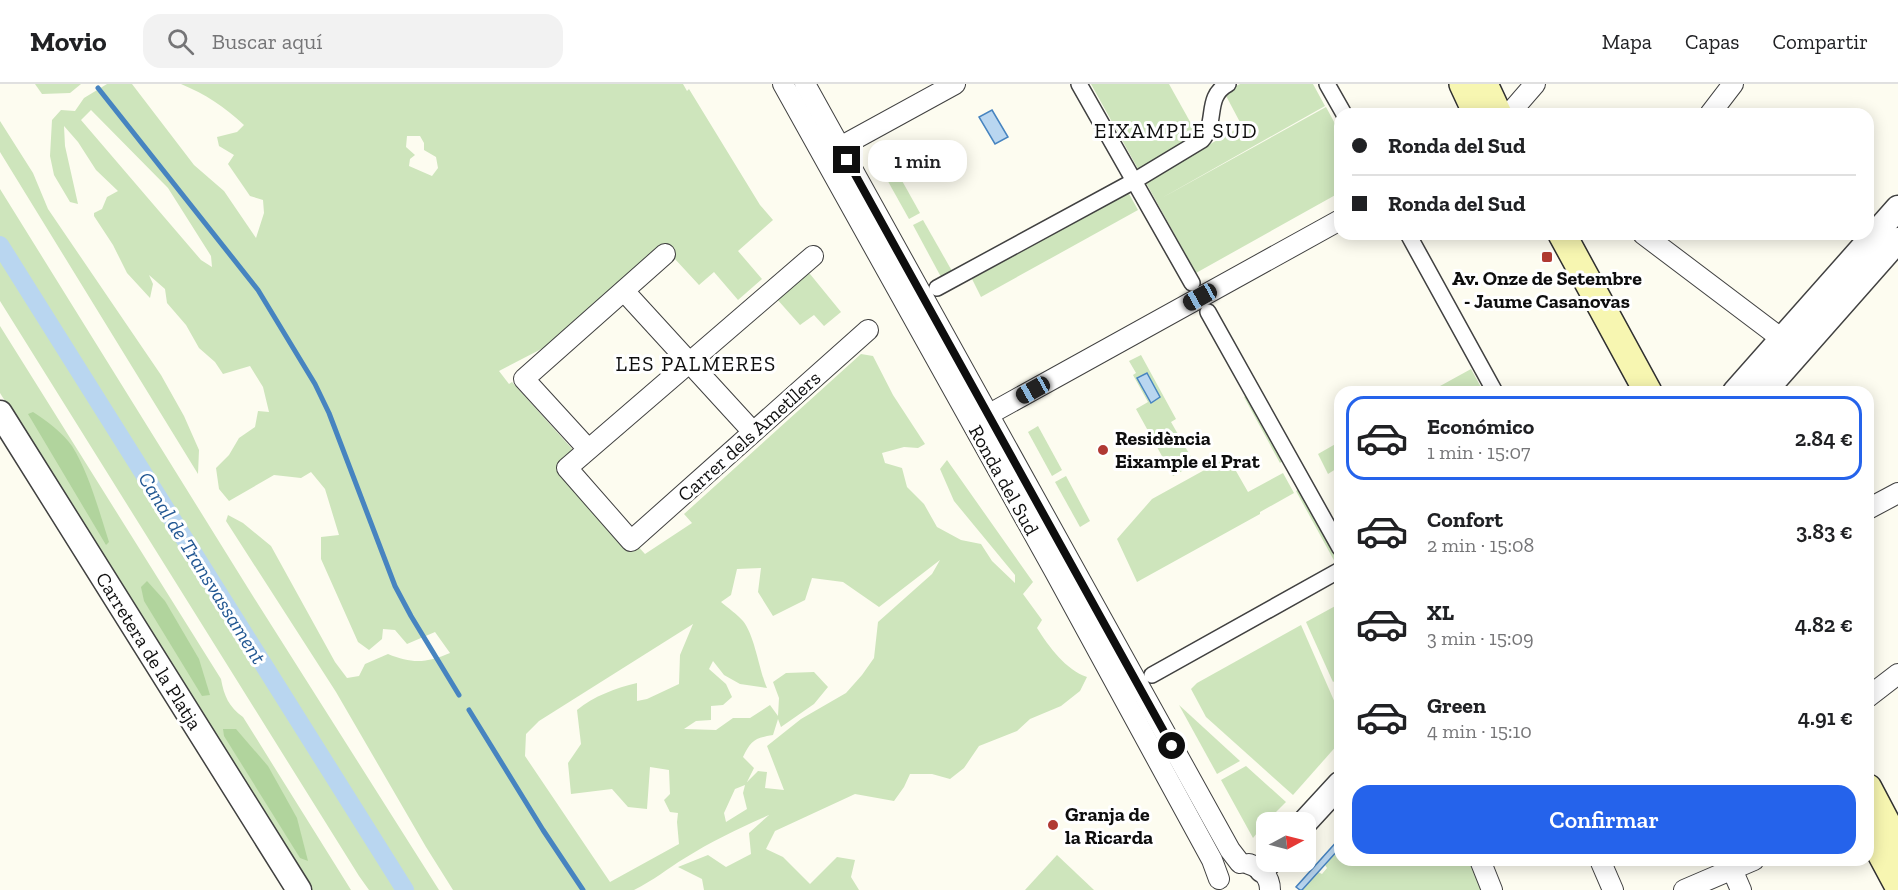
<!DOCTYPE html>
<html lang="es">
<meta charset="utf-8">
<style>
body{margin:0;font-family:"Zilla Slab",serif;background:#f2f2f2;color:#202124;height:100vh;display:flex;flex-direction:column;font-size:22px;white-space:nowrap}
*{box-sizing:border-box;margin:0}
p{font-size:20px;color:#757577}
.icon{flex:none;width:33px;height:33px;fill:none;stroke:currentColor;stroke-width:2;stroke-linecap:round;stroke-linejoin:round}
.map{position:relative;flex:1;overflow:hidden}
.drawer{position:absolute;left:1334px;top:302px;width:540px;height:480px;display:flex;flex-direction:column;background:#fff;border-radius:18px;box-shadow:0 3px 15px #0003}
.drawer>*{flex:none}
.guide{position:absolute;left:1334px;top:24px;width:540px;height:132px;border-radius:18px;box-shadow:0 3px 15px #0003;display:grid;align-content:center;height:132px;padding:0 18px;background:#fff}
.needle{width:39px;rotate:83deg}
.fabs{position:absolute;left:1256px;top:728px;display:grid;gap:12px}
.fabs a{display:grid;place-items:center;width:60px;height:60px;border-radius:12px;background:#fff;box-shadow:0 3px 15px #0003;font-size:30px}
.end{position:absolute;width:27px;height:27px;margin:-14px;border:8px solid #0e0e0e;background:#fff;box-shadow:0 0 0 3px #fff}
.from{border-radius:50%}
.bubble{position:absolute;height:42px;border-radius:18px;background:#fff;box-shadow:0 3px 15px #0003;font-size:20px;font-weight:600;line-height:42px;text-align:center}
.car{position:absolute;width:18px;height:36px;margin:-18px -9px;border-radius:8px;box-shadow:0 0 4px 2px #0007;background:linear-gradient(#222 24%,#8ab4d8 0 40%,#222 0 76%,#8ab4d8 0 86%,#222 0)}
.guide b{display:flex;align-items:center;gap:21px;height:57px;font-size:22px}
.guide b+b{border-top:2px solid #e0e0e0}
.guide i{width:15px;height:15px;background:#202124}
ul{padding:10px 0 0;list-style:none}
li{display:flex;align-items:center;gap:18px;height:84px;margin:0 12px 9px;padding:0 6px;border:3px solid transparent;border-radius:18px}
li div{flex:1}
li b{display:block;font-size:22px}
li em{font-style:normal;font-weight:600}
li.current{border-color:#2563eb}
li>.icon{width:54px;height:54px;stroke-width:1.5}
.button{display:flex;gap:12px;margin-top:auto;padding:12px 18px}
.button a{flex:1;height:69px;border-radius:18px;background:#2563eb;color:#fff;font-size:24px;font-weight:600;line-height:69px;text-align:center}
header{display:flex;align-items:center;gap:36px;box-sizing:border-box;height:84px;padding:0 30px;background:#fff;border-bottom:2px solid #e0e0e0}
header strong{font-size:28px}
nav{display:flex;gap:33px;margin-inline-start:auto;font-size:21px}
.search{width:420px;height:54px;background:#f2f2f2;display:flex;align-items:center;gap:15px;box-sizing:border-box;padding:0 21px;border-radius:18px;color:#757577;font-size:22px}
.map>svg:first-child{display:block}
</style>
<header>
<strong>Movio</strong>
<div class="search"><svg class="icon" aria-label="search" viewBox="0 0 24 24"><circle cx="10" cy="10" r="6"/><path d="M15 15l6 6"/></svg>Buscar aquí</div>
<nav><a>Mapa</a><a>Capas</a><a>Compartir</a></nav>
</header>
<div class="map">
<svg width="1898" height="806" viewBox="0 0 1898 806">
<rect width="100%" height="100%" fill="#fdfcf0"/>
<g fill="#cee5bc" fill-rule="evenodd">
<polygon points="35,0 81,0 70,9 42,10"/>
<path d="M107 0H132L194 81 224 107 256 154 264 129 263 116 250 112 228 80 234 71 219 62 217 53 237 48 244 41C225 23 205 10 181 0H683L687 7 689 5 760 121 773 136 738 167 762 195 738 216 714 188 699 201 662 161 549 261 499 287 509 300 512 298 574 367 561 378 645 470 692 439 684 430 861 270 873 272 893 311 925 360 918 364 904 363 882 369 885 379 902 384 907 403 924 420 937 443 961 456 981 460 992 477 1015 499V491L954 417 940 385 947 376 1033 498 1023 510 1042 536 1037 544C1049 563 1066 586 1087 593L1080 607 1061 622 1030 635 1017 647 979 662 964 684 950 695 932 690H910L904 703 894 717 855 710 775 747 766 765 783 773 810 800 837 773 855 776 851 793 859 806H704L702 795 678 783 708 771 726 783 751 770 749 749 769 731C740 744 712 757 685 774 667 785 654 796 634 806H453L426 763 336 608 226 437 228 431 243 439 271 462 335 578 347 594 359 592 365 580 388 570C412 580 427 579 450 569L435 548 407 560 395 546 383 545 382 555 369 566 358 558 321 475V453L339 451 325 405 311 388 301 394 274 391 229 417 219 405 216 384 229 371 239 354 255 343 258 327 269 328 263 303 250 282 223 290 215 278 199 264 186 241 167 219 165 205 149 191 153 200 150 214 127 189 113 161 94 132V129L102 125 107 113 118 107 96 86 78 58 64 42 65 62 78 120 70 118 54 91 50 72 52 36 61 26 75 27 84 14ZM91 26 168 104 211 172 212 183 201 176 81 36ZM407 52H420L424 59V66L436 73 438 84 432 92 409 82 410 75 415 71 406 63ZM940 476 932 490 878 538 874 574 862 591 846 609 801 635 767 662 784 706 765 704 767 688 758 687 747 698 754 684 743 673C751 656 755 654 773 651L778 635 781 643 814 620 828 603 814 588 786 589 773 598 779 614 778 632 770 621 750 634H733L716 646 684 645 696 637 711 636V622L723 621 732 613 726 600 709 585 713 577 724 591 740 600 767 604C759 586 755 552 743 537 737 530 728 524 721 518L731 511 737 485 761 484 758 508 773 532 805 516 812 494 843 498 879 523ZM693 540 680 571 679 600 647 615 637 617V599C616 604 594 612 577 626L581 660 568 679 571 710 612 705 628 723 647 725 650 683 669 686 670 710 664 716 670 728 678 729 677 738 679 760 610 798 525 672 526 650 539 637ZM745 701 743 709 747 725 726 738 724 729 735 705Z"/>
<polygon points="1091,0 1169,0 1198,52 1138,85"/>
<polygon points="1240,0 1313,0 1325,22 1160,115 1326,23 1339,47 1339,109 1196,189 1145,97 1242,42 1224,8"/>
<polygon points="0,37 33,89 48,125 161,291 184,332 199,366 198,390 0,68"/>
<polygon points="891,77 920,129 909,135 880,83"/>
<polygon points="0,105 251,509 439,806 369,806 359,792 0,217"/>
<polygon points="1128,108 1138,126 981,213 972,195"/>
<polygon points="923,136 952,187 941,193 913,141"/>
<polygon points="805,189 810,190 841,228 824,242 814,231 800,241 776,214"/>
<path d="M0 242 221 595C224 612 229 623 243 633L351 806H310L0 309Z"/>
<polygon points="1141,271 1176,335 1171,338 1195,380 1173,392 1136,325 1148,318 1133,291 1136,289 1129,277"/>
<polygon points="1471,285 1482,305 1478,307 1431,307"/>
<polygon points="1247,311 1283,377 1280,379 1244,313"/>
<polygon points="1038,342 1062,386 1052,392 1028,348"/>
<polygon points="1339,358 1339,383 1328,390 1318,370"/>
<polygon points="1228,373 1248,408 1283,389 1294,409 1260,428 1260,430 1137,498 1117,455 1152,415"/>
<polygon points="1066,392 1090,437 1080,443 1055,398"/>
<polygon points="1299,405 1339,478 1336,480 1296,407"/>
<polygon points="1339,520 1339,594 1333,598 1306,538"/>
<polygon points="1301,541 1339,628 1339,659 1293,711 1206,633 1191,605 1197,599"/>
<polygon points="1179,621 1240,677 1217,690"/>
<polygon points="1246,682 1286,718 1266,738 1253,754 1221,696"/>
<polygon points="1339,765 1340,776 1471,776 1483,806 1302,806 1318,788 1322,790 1327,784 1325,781"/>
<polygon points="1057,771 1094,806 1025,806"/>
</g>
<g fill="#b1d49d">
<path d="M33 328C47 337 63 349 72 362 89 389 99 427 109 458L106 461 28 330Z"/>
<polygon points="147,497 165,517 199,575 210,611 202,612 144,517 141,503"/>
<polygon points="223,645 236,645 268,682 297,734 308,777 300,774 224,652"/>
</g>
<g fill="#b9d6f0" stroke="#4784c0" stroke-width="1.5">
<polygon points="992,26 1008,53 995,60 979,33"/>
<polygon points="1147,289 1160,313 1151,319 1137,294"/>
<polygon points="1339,755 1339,765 1302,806 1300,806 1296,803"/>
</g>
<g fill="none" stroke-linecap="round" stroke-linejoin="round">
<g stroke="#4784c0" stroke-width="5">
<polyline points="98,4 258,206 315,300 329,329 395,502 411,532 459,611"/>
<polyline points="469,626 543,746 583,806"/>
</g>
<polyline stroke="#b9d6f0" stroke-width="18" points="0,161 405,806"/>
<defs>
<g id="pedestrian">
<polyline points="1079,0 1192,199"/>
<polyline points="1327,0 1344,30"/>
<polyline points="1408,150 1495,308"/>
<path d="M937 204 1134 97 1202 56C1218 38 1204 13 1228 0"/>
<polyline points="1208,228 1340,464"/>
<polyline points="1152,591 1340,486"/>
</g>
<g id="minor">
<polyline points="783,0 1055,488 1212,776 1219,795"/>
<polyline points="805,0 1230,766 1240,779"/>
<polyline points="1509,30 1535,0"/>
<polyline points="1710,30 1733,0"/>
<polyline points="831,68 955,0"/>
<polyline points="1643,150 1782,255"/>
<polyline points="813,172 567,384 631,457 868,246"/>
<polyline points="624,207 753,348"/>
<polyline points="977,337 1340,136"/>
<polyline points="588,365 524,295 665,170"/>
<polyline points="1868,425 1898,409"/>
<polyline points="1868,613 1898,590"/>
<polyline points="1480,776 1492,806"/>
<polyline points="1600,776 1613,806"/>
<polyline points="1728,776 1741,806"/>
<path d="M1249 780C1261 784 1270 792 1270 806"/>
<polyline points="1684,806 1754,776"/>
</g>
<g id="tertiary">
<polyline points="1735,308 1898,124"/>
<polyline points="1764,308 1898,156"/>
<polyline points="0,329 299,806"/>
<polyline points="1305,738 1340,700"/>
<polyline points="1262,786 1270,777"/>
</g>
<g id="secondary">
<polyline points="1463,0 1477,30"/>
<polyline points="1484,0 1498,30"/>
<polyline points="1562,150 1648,308"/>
<polyline points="1868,704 1898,761"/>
<polyline points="1868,745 1898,801"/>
</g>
</defs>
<use href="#pedestrian" stroke="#414141" stroke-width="18"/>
<use href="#minor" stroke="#414141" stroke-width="22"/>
<use href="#tertiary" stroke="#414141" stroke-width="27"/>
<use href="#secondary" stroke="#303030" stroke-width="30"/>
<use href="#pedestrian" stroke="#fff" stroke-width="15"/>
<use href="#minor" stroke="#fff" stroke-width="20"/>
<use href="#tertiary" stroke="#fff" stroke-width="24"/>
<use href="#secondary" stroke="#f7f6b1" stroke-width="27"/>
</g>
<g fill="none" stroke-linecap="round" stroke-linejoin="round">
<polyline stroke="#0e0e0e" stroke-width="8" points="847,76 1172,662"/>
</g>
<g fill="#b03933" stroke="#fff" stroke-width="2">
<rect x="1541" y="167" width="12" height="12" rx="3"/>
<circle cx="1103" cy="366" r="6"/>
<circle cx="1053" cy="741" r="6"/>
</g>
<g text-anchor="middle" stroke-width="6" stroke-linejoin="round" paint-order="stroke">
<g font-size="20" font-weight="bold" fill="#0e0e0e" stroke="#fff" text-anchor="start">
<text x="1547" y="201" text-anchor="middle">Av. Onze de Setembre<tspan x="1547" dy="23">- Jaume Casanovas</tspan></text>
<text x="1115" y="361">Residència<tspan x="1115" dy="23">Eixample el Prat</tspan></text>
<text x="1065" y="737">Granja de<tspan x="1065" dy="23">la Ricarda</tspan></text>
</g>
<g font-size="20" fill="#0e0e0e" stroke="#fff">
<text transform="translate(749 352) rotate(-42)" y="7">Carrer dels Ametllers</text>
<text transform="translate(1004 396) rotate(61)" y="7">Ronda del Sud</text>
<text transform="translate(149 567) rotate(58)" y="7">Carretera de la Platja</text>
</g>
<g font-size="21" letter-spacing="1.5" fill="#0e0e0e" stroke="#fff">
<text x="1176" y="54">EIXAMPLE SUD</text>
<text x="696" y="287">LES PALMERES</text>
</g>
<g font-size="21" font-style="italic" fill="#235893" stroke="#fff">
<text transform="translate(202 484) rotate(58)" y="7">Canal de Transvassament</text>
</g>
</g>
</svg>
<div class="fabs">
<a><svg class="needle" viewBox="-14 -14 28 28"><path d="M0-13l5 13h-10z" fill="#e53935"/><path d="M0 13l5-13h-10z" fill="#757577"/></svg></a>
</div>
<i class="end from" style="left:1172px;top:662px"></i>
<i class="end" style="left:847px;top:76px"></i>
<div class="bubble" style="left:868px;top:56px;width:99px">1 min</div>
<i class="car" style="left:1200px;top:213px;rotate:241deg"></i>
<i class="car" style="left:1033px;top:306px;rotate:241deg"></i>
<div class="guide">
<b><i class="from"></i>Ronda del Sud</b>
<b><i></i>Ronda del Sud</b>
</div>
<section class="drawer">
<ul>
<li class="current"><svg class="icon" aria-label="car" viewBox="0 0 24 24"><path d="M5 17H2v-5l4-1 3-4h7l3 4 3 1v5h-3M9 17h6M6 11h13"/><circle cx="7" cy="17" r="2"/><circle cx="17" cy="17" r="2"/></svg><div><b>Económico</b><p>1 min · 15:07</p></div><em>2.84 €</em></li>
<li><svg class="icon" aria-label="car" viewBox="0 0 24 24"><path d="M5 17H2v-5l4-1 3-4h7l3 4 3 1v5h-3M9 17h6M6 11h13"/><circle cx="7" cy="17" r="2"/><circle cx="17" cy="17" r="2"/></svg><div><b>Confort</b><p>2 min · 15:08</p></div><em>3.83 €</em></li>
<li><svg class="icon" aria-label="car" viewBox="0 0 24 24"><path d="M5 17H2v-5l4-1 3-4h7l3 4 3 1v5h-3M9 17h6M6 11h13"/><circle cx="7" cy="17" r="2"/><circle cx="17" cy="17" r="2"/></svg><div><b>XL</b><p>3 min · 15:09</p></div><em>4.82 €</em></li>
<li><svg class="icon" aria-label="car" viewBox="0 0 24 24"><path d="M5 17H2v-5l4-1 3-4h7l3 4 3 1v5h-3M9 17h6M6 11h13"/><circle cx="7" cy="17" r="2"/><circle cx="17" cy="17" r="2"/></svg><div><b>Green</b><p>4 min · 15:10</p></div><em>4.91 €</em></li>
</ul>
<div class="button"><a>Confirmar</a></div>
</section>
</div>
